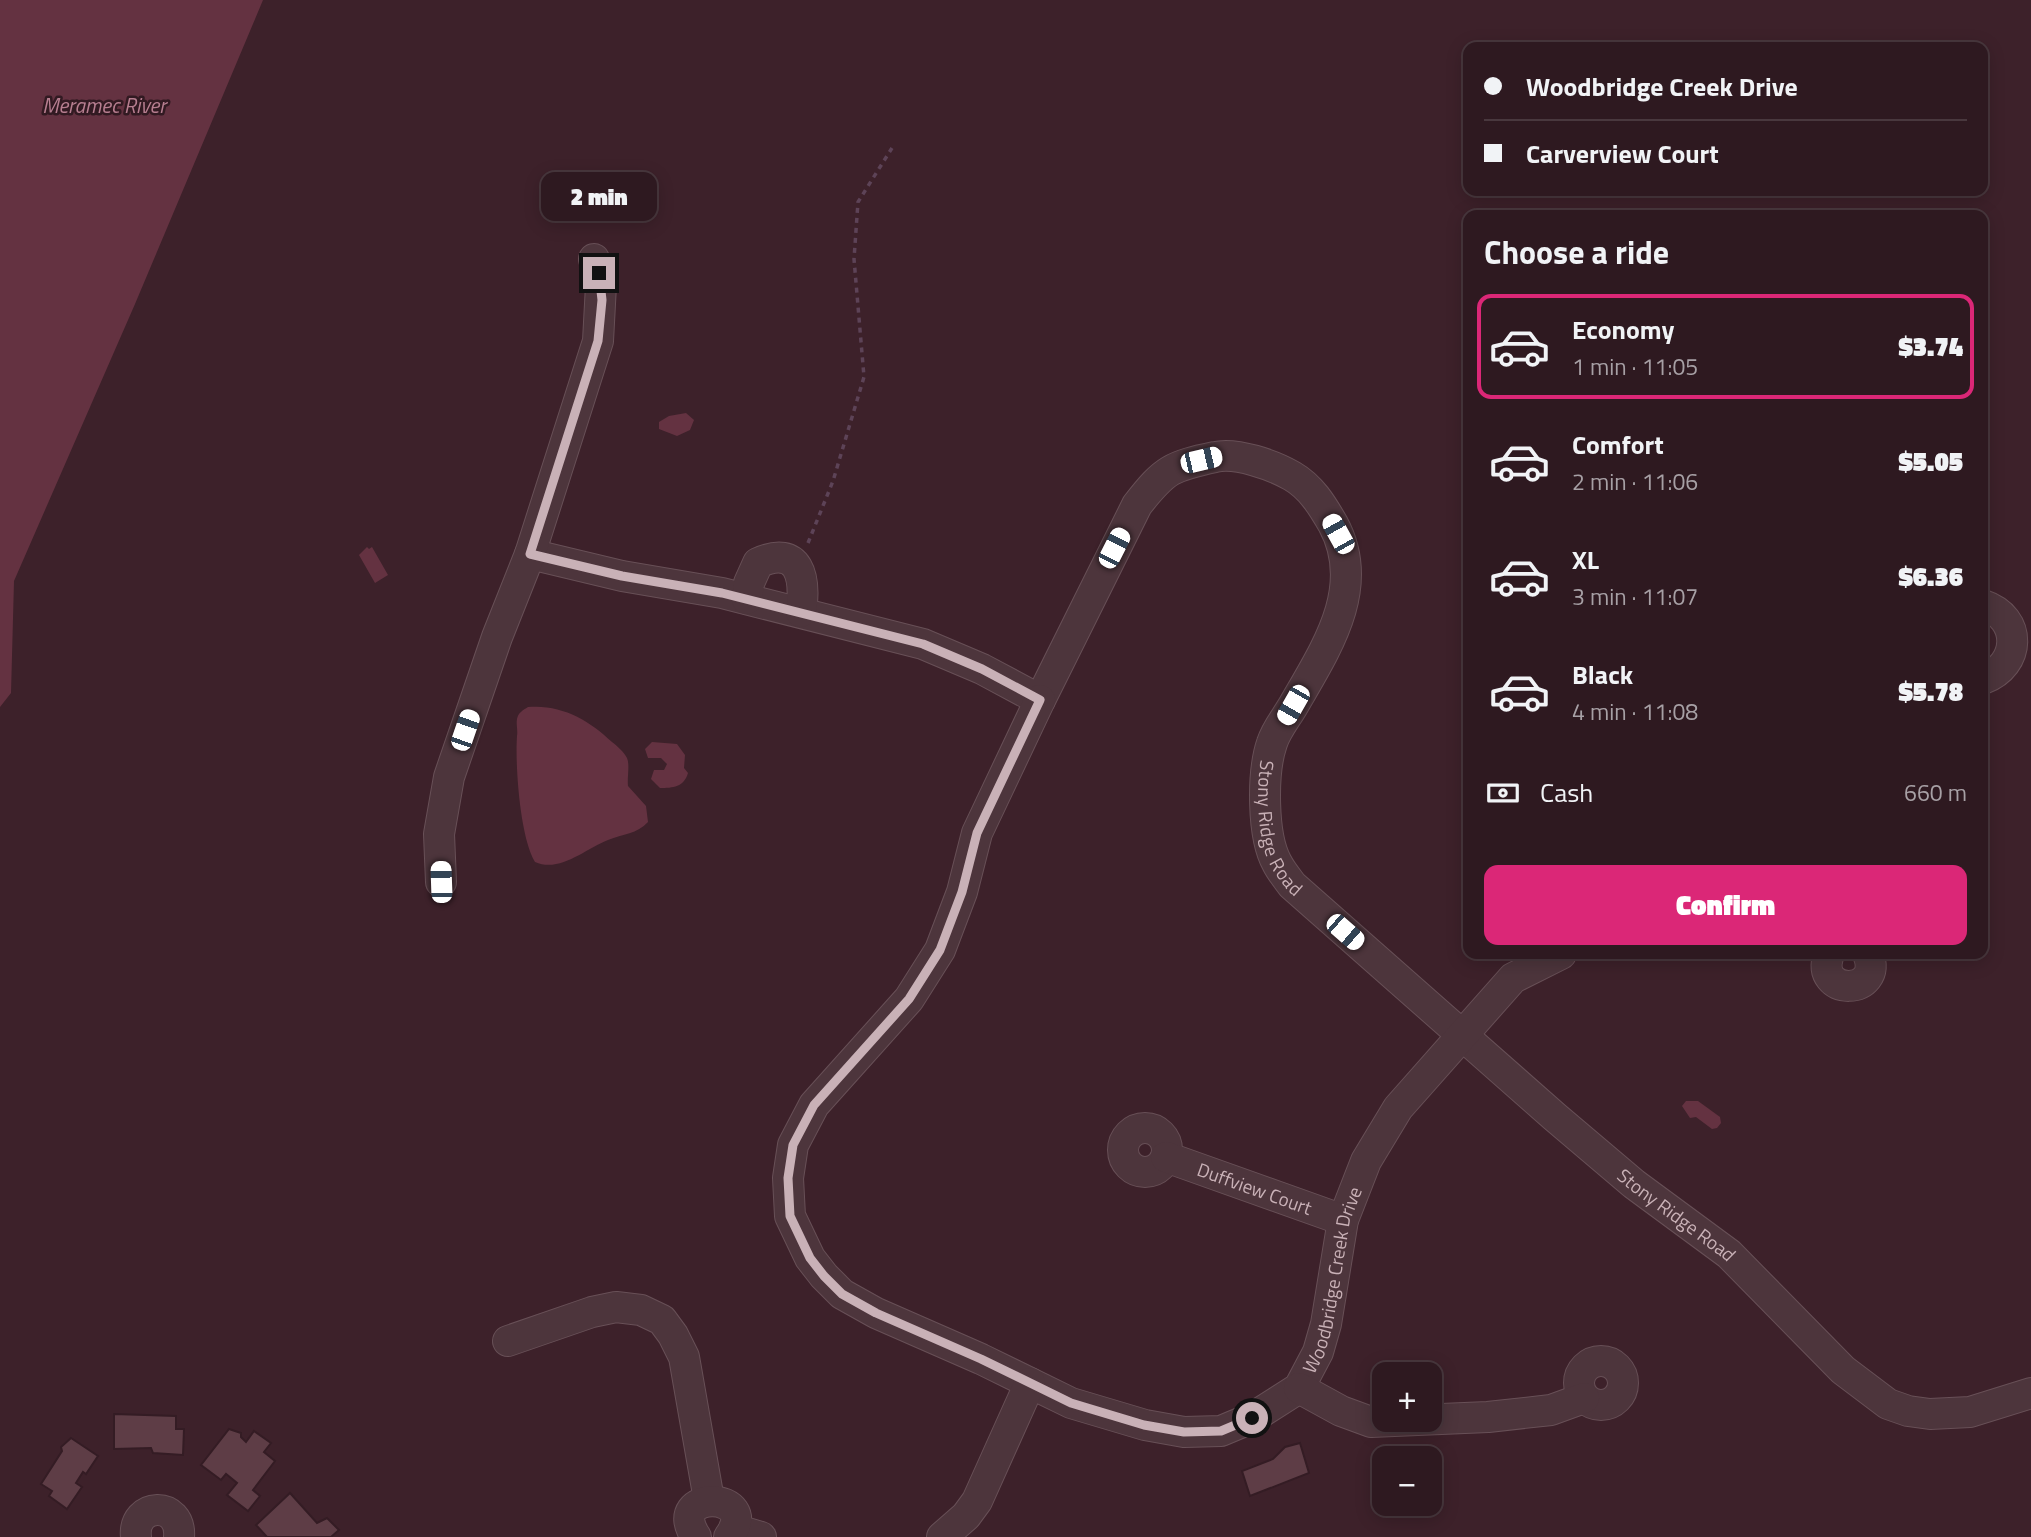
<!DOCTYPE html>
<meta charset="utf-8">
<style>
body{margin:0;font-family:"Titillium Web",sans-serif;background:#3a262d;color:#f1f3f6;height:100vh;display:flex;flex-direction:column;font-size:26px;white-space:nowrap}
*{box-sizing:border-box;margin:0}
p{font-size:23px;color:#a7a0a5}
.icon{flex:none;width:38px;height:38px;fill:none;stroke:currentColor;stroke-width:2;stroke-linecap:round;stroke-linejoin:round}
.map{position:relative;flex:1;overflow:hidden}
.details{position:absolute;left:1463px;top:210px;width:525px;height:749px;display:flex;flex-direction:column;background:#2e1920;border-radius:14px;box-shadow:0 4px 18px #0003,0 0 0 2px #49383e}
.details>*{flex:none}
.top-card{position:absolute;left:1463px;top:42px;width:525px;height:154px;border-radius:14px;box-shadow:0 4px 18px #0003,0 0 0 2px #49383e;display:grid;align-content:center;height:154px;padding:0 21px;background:#2e1920}
.tools{position:absolute;left:1372px;top:1362px;display:grid;gap:14px}
.tools a{display:grid;place-items:center;width:70px;height:70px;border-radius:14px;background:#2e1920;box-shadow:0 4px 18px #0003,0 0 0 2px #49383e;font-size:35px}
.end{position:absolute;width:32px;height:32px;margin:-16px;border:9px solid #c9b1b7;background:#111;box-shadow:0 0 0 4px #111}
.from{border-radius:50%}
.bubble{position:absolute;height:49px;border-radius:14px;background:#2e1920;box-shadow:0 4px 18px #0003,0 0 0 2px #49383e;font-size:23px;font-weight:800;line-height:49px;text-align:center}
.car{position:absolute;width:21px;height:42px;margin:-21px -10px;border-radius:9px;box-shadow:0 0 5px 2px #0007;background:linear-gradient(#fff 24%,#345 0 40%,#fff 0 76%,#345 0 86%,#fff 0)}
.top-card b{display:flex;align-items:center;gap:24px;height:66px;font-size:26px}
.top-card b+b{border-top:2px solid #49383e}
.top-card i{width:18px;height:18px;background:#f1f3f6}
ul{padding:0;list-style:none}
li{display:flex;align-items:center;gap:21px;height:105px;margin:0 14px 10px;padding:0 7px;border:4px solid transparent;border-radius:14px}
li div{flex:1}
li b{display:block;font-size:26px}
li em{font-style:normal;font-weight:800}
li.selected{border-color:#db2777}
li>.icon{width:63px;height:63px;stroke-width:1.5}
h2{padding:0 21px;font-size:32px;line-height:84px}
.pay{display:flex;align-items:center;gap:18px;height:77px;padding:0 21px;font-size:26px}
.pay p{margin-inline-start:auto}
.primary-button{display:flex;gap:14px;margin-top:auto;padding:14px 21px}
.primary-button a{flex:1;height:80px;border-radius:14px;background:#db2777;color:#fff;font-size:28px;font-weight:800;line-height:80px;text-align:center}
.map>svg:first-child{display:block}
</style>
<div class="map">
<svg width="2031" height="1537" viewBox="0 0 2031 1537">
<rect width="100%" height="100%" fill="#3d212a"/>
<g fill="#643241">
<polygon points="0,0 263,0 135,304 14,581 11,693 0,707"/>
<polygon points="686,413 694,420 690,430 677,436 659,429 659,422 669,416"/>
<polygon points="367,547 369,549 372,547 388,575 375,583 359,555"/>
<path d="M528 707C561 704 589 720 612 742 617 746 624 752 627 758 630 765 627 777 628 786L646 806 648 822C637 834 623 834 608 840 585 849 560 873 535 862 520 837 515 766 517 736 518 731 516 724 517 719 518 713 523 710 528 707Z"/>
<path d="M652 742 677 744 685 755 684 768 688 773C684 787 673 788 660 788L651 779 654 770H664L667 764 661 758H648L645 749Z"/>
<polygon points="1686,1101 1698,1101 1720,1117 1721,1123 1717,1128 1712,1129 1696,1117 1690,1118 1682,1106"/>
</g>
<g fill="#5e3d46" stroke="#341c24" stroke-width="2">
<polygon points="114,1414 176,1416 176,1429 184,1429 183,1455 153,1453 151,1448 114,1449"/>
<polygon points="229,1429 241,1433 241,1437 246,1442 254,1431 271,1443 264,1452 275,1461 253,1490 260,1496 248,1511 227,1495 237,1483 226,1474 221,1480 201,1465"/>
<polygon points="71,1438 98,1456 86,1474 83,1472 76,1483 82,1487 67,1509 49,1496 52,1491 41,1484 62,1451 61,1447"/>
<polygon points="1300,1443 1309,1473 1250,1496 1242,1471 1273,1459 1285,1447"/>
<polygon points="290,1493 317,1523 327,1518 339,1530 331,1537 267,1537 256,1525"/>
</g>
<g fill="none" stroke-linecap="round" stroke-linejoin="round">
<defs>
<g id="minor">
<path id="s1" d="M530 554 622 576 722 593 923 644 982 669 1040 700 1137 505C1165 469 1172 466 1215 457 1236 452 1273 465 1292 476 1311 487 1322 505 1333 524 1368 588 1325 650 1293 706 1286 718 1276 730 1272 743 1262 772 1262 836 1277 863 1281 871 1287 878 1292 885L1555 1117 1634 1184 1729 1254 1843 1370 1888 1404 1908 1411 1930 1414 1970 1412 2031 1393"/>
<path d="M747 599 749 583 758 563C800 544 806 578 801 612"/>
<path d="M1983 605C2023 618 2021 665 1983 679"/>
<path id="s2" d="M1040 700 977 833 962 892 940 950 909 999 814 1105 793 1145 788 1178 790 1216 810 1258 824 1276 842 1294 876 1313 981 1359 1071 1403 1145 1425 1184 1432 1221 1431 1252 1418 1299 1388 1318 1352 1326 1324 1343 1220 1366 1161 1398 1108 1513 978 1561 954"/>
<polyline points="441,882 439,834 449,777 497,637 530,554 598,341 601,285 594,259"/>
<path d="M1829 954C1813 997 1885 996 1868 954"/>
<circle cx="1145" cy="1150" r="22"/>
<path id="s3" d="M1166 1157 1343 1220"/>
<polyline points="508,1341 592,1312 616,1307 641,1310 662,1320 673,1335 684,1357 709,1500"/>
<circle cx="1601" cy="1383" r="22"/>
<polyline points="1299,1388 1341,1411 1371,1422 1488,1417 1551,1410 1584,1398"/>
<polyline points="734,1529 761,1537"/>
<path d="M136 1537C132 1502 182 1500 179 1537"/>
<path d="M696 1537C663 1488 763 1491 729 1537"/>
<polyline points="942,1537 966,1516 977,1501 1030,1383"/>
</g>
</defs>
<use href="#minor" stroke="#685057" stroke-width="32"/>
<polyline stroke="#5d4357" stroke-width="3.5" stroke-dasharray="5 5" stroke-linecap="butt" points="808,543 833,481 864,377 854,259 858,202 892,148"/>
<use href="#minor" stroke="#4d353c" stroke-width="30"/>
</g>
<g fill="none" stroke-linecap="round" stroke-linejoin="round">
<polyline stroke="#c9b1b7" stroke-width="9" points="599,273 602,300 598,341 530,554 622,576 722,593 923,644 982,669 1040,700 977,833 962,892 940,950 909,999 814,1105 793,1145 788,1178 790,1216 810,1258 824,1276 842,1294 876,1313 981,1359 1071,1403 1144,1425 1184,1432 1221,1431 1252,1418"/>
</g>
<g text-anchor="middle" stroke-width="5" stroke-linejoin="round" paint-order="stroke">
<g font-size="19" fill="#c9b1b7" stroke="#321a22">
<text dy="7" stroke="none"><textPath href="#s1" startOffset="1318">Stony Ridge Road</textPath></text>
<text dy="7" stroke="none"><textPath href="#s3" startOffset="94">Duffview Court</textPath></text>
<text dy="7" stroke="none"><textPath href="#s1" startOffset="1885">Stony Ridge Road</textPath></text>
<text dy="7" stroke="none"><textPath href="#s2" startOffset="1293">Woodbridge Creek Drive</textPath></text>
</g>
<g font-size="21" font-style="italic" fill="#b77e90" stroke="#321a22">
<text x="104" y="113">Meramec River</text>
</g>
</g>
</svg>
<div class="tools">
<a>+</a>
<a>−</a>
</div>
<i class="end from" style="left:1252px;top:1418px"></i>
<i class="end" style="left:599px;top:273px"></i>
<div class="bubble" style="left:541px;top:172px;width:116px">2 min</div>
<i class="car" style="left:1201px;top:460px;rotate:77deg"></i>
<i class="car" style="left:1338px;top:534px;rotate:331deg"></i>
<i class="car" style="left:1114px;top:548px;rotate:27deg"></i>
<i class="car" style="left:1293px;top:705px;rotate:210deg"></i>
<i class="car" style="left:465px;top:730px;rotate:19deg"></i>
<i class="car" style="left:441px;top:882px;rotate:358deg"></i>
<i class="car" style="left:1345px;top:932px;rotate:131deg"></i>
<div class="top-card">
<b><i class="from"></i>Woodbridge Creek Drive</b>
<b><i></i>Carverview Court</b>
</div>
<section class="details">
<h2>Choose a ride</h2>
<ul>
<li class="selected"><svg class="icon" aria-label="car" viewBox="0 0 24 24"><path d="M5 17H2v-5l4-1 3-4h7l3 4 3 1v5h-3M9 17h6M6 11h13"/><circle cx="7" cy="17" r="2"/><circle cx="17" cy="17" r="2"/></svg><div><b>Economy</b><p>1 min · 11:05</p></div><em>$3.74</em></li>
<li><svg class="icon" aria-label="car" viewBox="0 0 24 24"><path d="M5 17H2v-5l4-1 3-4h7l3 4 3 1v5h-3M9 17h6M6 11h13"/><circle cx="7" cy="17" r="2"/><circle cx="17" cy="17" r="2"/></svg><div><b>Comfort</b><p>2 min · 11:06</p></div><em>$5.05</em></li>
<li><svg class="icon" aria-label="car" viewBox="0 0 24 24"><path d="M5 17H2v-5l4-1 3-4h7l3 4 3 1v5h-3M9 17h6M6 11h13"/><circle cx="7" cy="17" r="2"/><circle cx="17" cy="17" r="2"/></svg><div><b>XL</b><p>3 min · 11:07</p></div><em>$6.36</em></li>
<li><svg class="icon" aria-label="car" viewBox="0 0 24 24"><path d="M5 17H2v-5l4-1 3-4h7l3 4 3 1v5h-3M9 17h6M6 11h13"/><circle cx="7" cy="17" r="2"/><circle cx="17" cy="17" r="2"/></svg><div><b>Black</b><p>4 min · 11:08</p></div><em>$5.78</em></li>
</ul>
<div class="pay"><svg class="icon" aria-label="cash" viewBox="0 0 24 24"><path d="M3 7h18v10H3z"/><circle cx="12" cy="12" r="2"/></svg>Cash<p>660 m</p></div>
<div class="primary-button"><a>Confirm</a></div>
</section>
</div>
